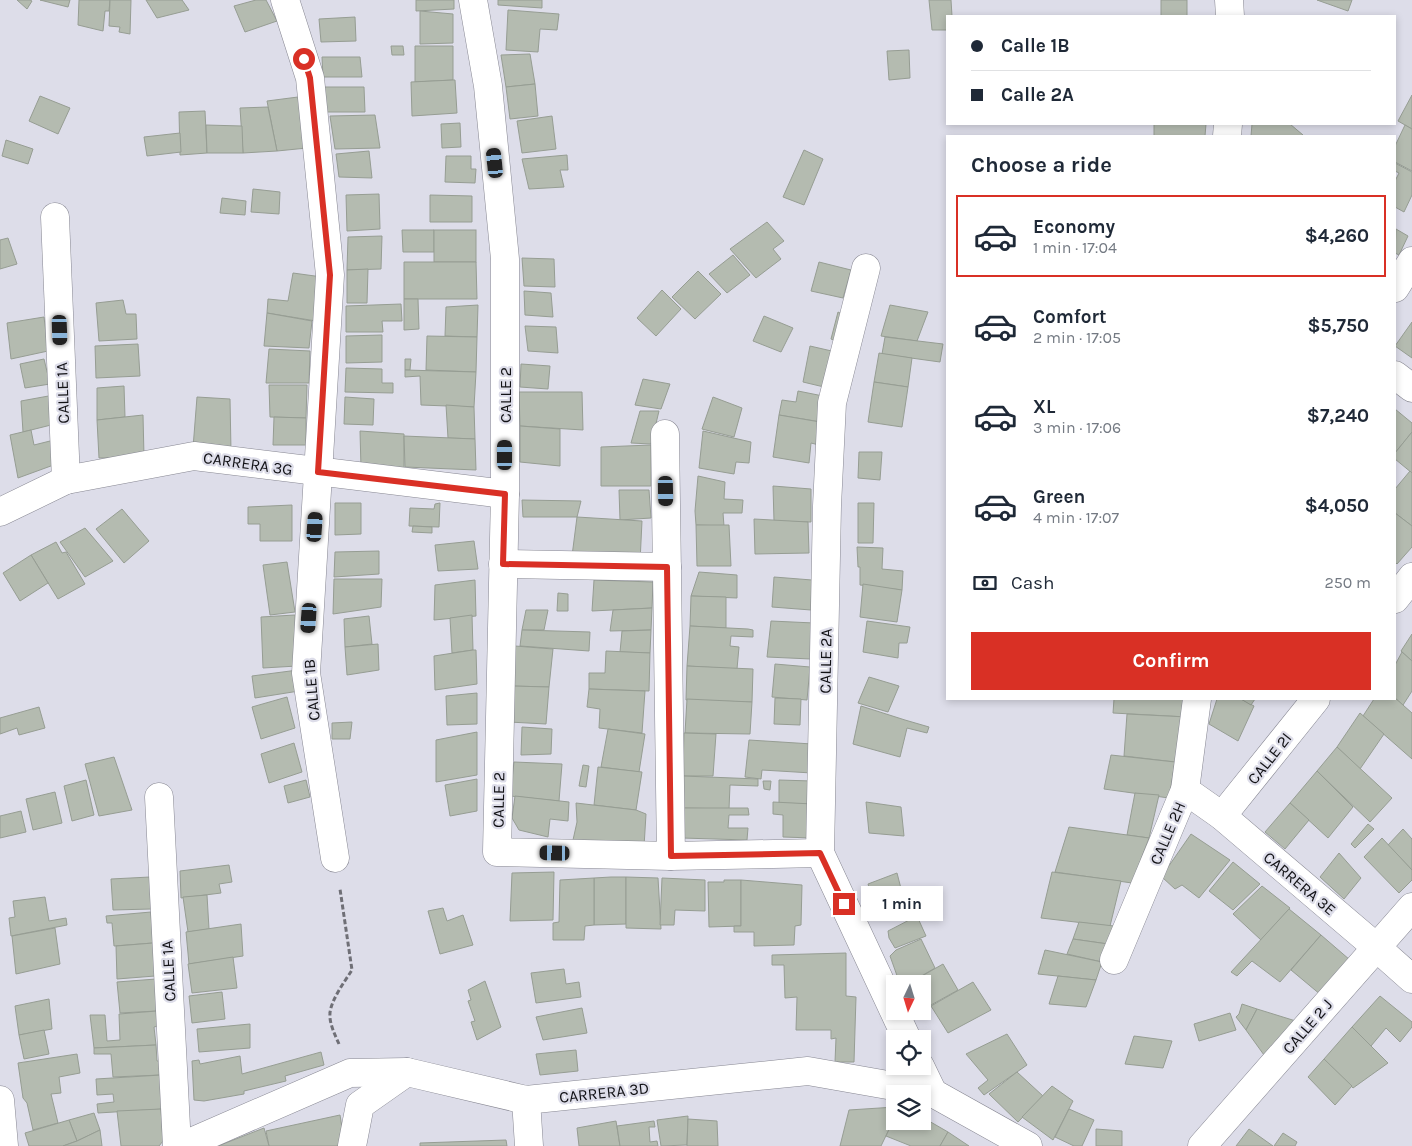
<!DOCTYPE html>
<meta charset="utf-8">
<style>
body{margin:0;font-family:Karla,sans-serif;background:#f2f2f3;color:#1f2937;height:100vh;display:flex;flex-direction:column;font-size:19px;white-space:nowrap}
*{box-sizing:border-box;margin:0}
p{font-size:16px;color:#747a83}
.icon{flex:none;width:28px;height:28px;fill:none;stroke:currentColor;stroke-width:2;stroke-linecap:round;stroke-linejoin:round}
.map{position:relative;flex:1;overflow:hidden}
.side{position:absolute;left:946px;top:135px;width:450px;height:565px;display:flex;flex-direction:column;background:#fff;border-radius:0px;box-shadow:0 2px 8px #0003}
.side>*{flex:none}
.banner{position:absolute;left:946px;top:15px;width:450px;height:110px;border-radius:0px;box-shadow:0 2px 8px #0003;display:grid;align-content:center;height:110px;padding:0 25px;background:#fff}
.needle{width:32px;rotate:184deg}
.controls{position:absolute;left:886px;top:975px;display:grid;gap:10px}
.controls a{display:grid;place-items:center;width:45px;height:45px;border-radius:0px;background:#fff;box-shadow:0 2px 8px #0003;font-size:25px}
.end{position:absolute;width:22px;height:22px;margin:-11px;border:6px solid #d93025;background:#fff;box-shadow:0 0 0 2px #fff}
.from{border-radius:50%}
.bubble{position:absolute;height:35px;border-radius:0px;background:#fff;box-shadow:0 2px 8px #0003;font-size:16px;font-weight:700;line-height:35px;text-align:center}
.car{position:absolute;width:15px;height:30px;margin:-15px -8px;border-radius:6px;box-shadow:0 0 4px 1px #0007;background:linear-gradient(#222 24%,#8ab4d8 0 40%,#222 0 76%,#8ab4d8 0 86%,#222 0)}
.banner b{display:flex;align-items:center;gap:18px;height:48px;font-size:19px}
.banner b+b{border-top:1px solid #e0e1e3}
.banner i{width:12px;height:12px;background:#1f2937}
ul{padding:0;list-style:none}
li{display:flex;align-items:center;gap:15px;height:82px;margin:0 10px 8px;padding:0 15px;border:2px solid transparent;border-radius:0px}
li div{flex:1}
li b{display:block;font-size:19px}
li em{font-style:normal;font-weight:700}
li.selected{border-color:#d93025}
li>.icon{width:45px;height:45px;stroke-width:1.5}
h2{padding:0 25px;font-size:22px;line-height:60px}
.pay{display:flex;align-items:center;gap:12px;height:55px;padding:0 25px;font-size:19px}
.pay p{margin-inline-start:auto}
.button{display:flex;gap:10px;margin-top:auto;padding:10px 25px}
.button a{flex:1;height:58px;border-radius:0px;background:#d93025;color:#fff;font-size:20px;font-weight:700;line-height:58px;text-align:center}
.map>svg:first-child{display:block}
</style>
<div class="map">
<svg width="1412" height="1146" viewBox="0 0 1412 1146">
<rect width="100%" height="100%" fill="#dddde9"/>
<g fill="#b4bbb0" stroke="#969d93">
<polygon points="17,0 30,0 32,1 27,9"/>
<polygon points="40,0 70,0 68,7"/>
<polygon points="79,0 110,0 109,11 105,11 103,31 78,25"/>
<polygon points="110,0 131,0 130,34 119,32 120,27 109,26"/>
<polygon points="146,0 182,0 189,10 157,18"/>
<polygon points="256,0 266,0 277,21 245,32 234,6"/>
<polygon points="416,0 454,0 454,9 416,11"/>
<polygon points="498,0 542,0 542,8 498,5"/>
<polygon points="929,0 951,0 952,16 948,16 948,30 932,30"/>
<rect x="1161" y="0" width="26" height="16"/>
<polygon points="1317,0 1352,0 1348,11"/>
<polygon points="508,10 559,14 557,30 540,29 538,52 506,50"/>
<polygon points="420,11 453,14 453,43 420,44"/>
<polygon points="355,17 356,41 321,42 319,19"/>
<polygon points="391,46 403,46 404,55 392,55"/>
<polygon points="415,46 453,46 453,80 415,82"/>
<polygon points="909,50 910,78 889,80 887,51"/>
<polygon points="530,54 535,84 506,87 501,55"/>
<polygon points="322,57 360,57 362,77 323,77"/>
<polygon points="453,80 455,80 457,113 412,116 411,82"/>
<polygon points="535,84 538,116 510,119 506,87"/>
<polygon points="324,87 364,87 365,112 325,112"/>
<polygon points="1412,95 1412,129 1398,121"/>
<polygon points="40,96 70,108 58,134 29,121"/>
<polygon points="298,97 307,148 277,151 267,101"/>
<polygon points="268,107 277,151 243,153 240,108"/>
<polygon points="205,111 207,153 180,155 179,112"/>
<polygon points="375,115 380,148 335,149 330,116"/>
<polygon points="552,116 556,149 522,153 517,121"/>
<polygon points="460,123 461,147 442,148 441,124"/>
<polygon points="1154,124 1206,124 1205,136 1154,136"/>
<polygon points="1252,124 1290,124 1303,135 1302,136 1251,136"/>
<polygon points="206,125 242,126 243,153 207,153"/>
<polygon points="1405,125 1412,129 1412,171 1395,162 1395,146"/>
<polygon points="180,133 181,152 147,156 144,137"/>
<polygon points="6,140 33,149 28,164 2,156"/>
<polygon points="804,150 823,159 804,205 783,197"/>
<polygon points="369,151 372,178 339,177 336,154"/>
<polygon points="567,155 568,170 560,170 564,187 529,189 522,159"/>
<polygon points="446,156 471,156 471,169 476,169 475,183 445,182"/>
<polygon points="1395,163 1412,172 1412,195 1404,212 1395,207 1395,181 1399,173 1395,171"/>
<polygon points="253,189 280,192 279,214 251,212"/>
<polygon points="379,194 380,229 347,231 346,195"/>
<polygon points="430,195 472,196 472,222 430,222"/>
<polygon points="222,198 246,201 245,215 220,213"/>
<polygon points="767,222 784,241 773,249 781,259 756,278 730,249"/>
<polygon points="1396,229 1408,236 1399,255 1395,253"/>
<polygon points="402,230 434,230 434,252 403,252"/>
<rect x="434" y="230" width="42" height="32"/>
<polygon points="382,236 381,269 347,270 348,237"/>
<polygon points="8,238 17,264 0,269 0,240"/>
<polygon points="733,255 750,275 727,293 709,274"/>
<polygon points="522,258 554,259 555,287 524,286"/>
<polygon points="404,262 476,262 477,299 404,299"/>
<polygon points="819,262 851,270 843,298 811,291"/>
<polygon points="368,269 367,303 347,303 347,270"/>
<polygon points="698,271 721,294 695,319 672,297"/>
<polygon points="293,273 322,277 316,321 267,313 268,299 288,301"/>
<polygon points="662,290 681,309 656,336 637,318"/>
<polygon points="524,291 551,293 553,317 525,315"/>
<polygon points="404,299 418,299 419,329 404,330"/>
<polygon points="123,300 126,314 136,314 137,339 99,341 96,303"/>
<polygon points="401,304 402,321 382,321 383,332 346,332 346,306"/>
<polygon points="478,305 477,337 445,336 446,307"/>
<polygon points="890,305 928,312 917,341 881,336"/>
<polygon points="838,312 846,316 838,342 831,339"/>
<polygon points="267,313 312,321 309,348 264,346"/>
<polygon points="764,316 793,328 781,352 753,341"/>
<polygon points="44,317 48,351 11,359 7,323"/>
<polygon points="1412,322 1412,358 1395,346"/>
<polygon points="525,326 556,327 558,353 528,351"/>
<polygon points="382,335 382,362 346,363 346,336"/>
<polygon points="427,336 477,337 476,372 426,370"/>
<polygon points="885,337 943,344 940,362 882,354"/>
<polygon points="138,344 140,376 96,378 95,346"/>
<polygon points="810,346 836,352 824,387 803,382"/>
<polygon points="269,349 310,351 309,383 266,383"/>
<polygon points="879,353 912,358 908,387 874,382"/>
<polygon points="44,359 50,384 25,388 20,364"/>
<polygon points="405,359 411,359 410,370 405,370"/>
<polygon points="521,364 550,366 548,389 520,387"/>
<polygon points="346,368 382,369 382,383 393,383 393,393 345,392"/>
<polygon points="405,370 476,372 474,407 421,405 420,376 405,377"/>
<polygon points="643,379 670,384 661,409 635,405"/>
<polygon points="874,382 908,387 902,427 868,422"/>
<polygon points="269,385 307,385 306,418 270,417"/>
<polygon points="124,386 125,417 97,420 97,388"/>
<polygon points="798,391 823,396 821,422 779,415 782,400 796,402"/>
<polygon points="519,392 582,392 583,430 520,426"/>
<polygon points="54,395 51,425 23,432 21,401"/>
<polygon points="197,397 230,399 231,451 193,448"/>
<polygon points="345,397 374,399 373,425 344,424"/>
<polygon points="713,397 742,408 734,437 702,429"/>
<polygon points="446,405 474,407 475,439 448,438"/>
<polygon points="1395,409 1412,423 1412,432 1395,453"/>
<polygon points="640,411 659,411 651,444 631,443"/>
<polygon points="143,415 144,457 99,458 97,420"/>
<polygon points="779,415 820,422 819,445 811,443 809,463 773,457"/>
<polygon points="274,417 306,418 306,445 273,445"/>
<polygon points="520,426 560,429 560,466 520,462"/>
<polygon points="31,430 34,445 54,440 59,463 18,478 10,435"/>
<polygon points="360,431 404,434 404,474 361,468"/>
<polygon points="703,431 751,442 749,463 736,462 734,474 699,468"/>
<polygon points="1412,432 1412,473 1395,459 1395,453"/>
<polygon points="404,436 475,439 476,470 405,467"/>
<polygon points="651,445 651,486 601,486 601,447"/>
<polygon points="859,452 882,452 880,480 858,478"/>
<polygon points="1410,471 1412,473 1412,526 1395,513 1395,489"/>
<polygon points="698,476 725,482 724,499 743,500 742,513 723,513 724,526 696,525 695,511"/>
<polygon points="773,486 811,489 811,522 774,521"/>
<polygon points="619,490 649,490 651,518 620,520"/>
<polygon points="522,500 581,501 577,517 523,517"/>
<polygon points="335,503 361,503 361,534 335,535"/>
<polygon points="440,503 439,527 409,526 410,508 434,509 435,504"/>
<polygon points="858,503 874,503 873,543 858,543"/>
<polygon points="292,505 292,541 260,541 260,524 248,524 248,507"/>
<polygon points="122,509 149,541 124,563 96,529"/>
<polygon points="1395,513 1412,526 1412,547 1397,564 1395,562"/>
<polygon points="577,517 642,521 640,562 572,556"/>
<polygon points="754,519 808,522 809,553 755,554"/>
<polygon points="696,525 729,525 731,566 697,566"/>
<polygon points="413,526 432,527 432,533 412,532"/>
<polygon points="85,528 113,561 85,577 60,542"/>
<polygon points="474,541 478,569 438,571 435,545"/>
<polygon points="56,542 62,553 66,552 85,584 58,599 31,555"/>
<polygon points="857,547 883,548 882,569 903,571 902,590 860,585 860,567 858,567"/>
<polygon points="379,551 379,574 334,577 335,552"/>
<polygon points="31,555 48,583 20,601 3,573"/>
<polygon points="287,562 295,612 270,615 263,565"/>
<polygon points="699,572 737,575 737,598 691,596"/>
<polygon points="774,577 812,580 811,610 772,607"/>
<polygon points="334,579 382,579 381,607 333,614"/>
<polygon points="475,580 476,616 434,620 435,585"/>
<polygon points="594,580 653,582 652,608 592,611"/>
<polygon points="863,584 902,590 897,622 860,617"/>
<polygon points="558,593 568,594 568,611 557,611"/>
<polygon points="691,596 726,597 726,628 690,626"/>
<polygon points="652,608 651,630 610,631 613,610"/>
<polygon points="526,610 548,610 544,630 522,630"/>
<polygon points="295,615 297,666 263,668 261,617"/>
<polygon points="472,615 473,650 452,653 450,618"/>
<polygon points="369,616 372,644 345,647 344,619"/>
<polygon points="771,621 814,623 811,659 767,657"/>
<polygon points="867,621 910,627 907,643 899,643 898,658 863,652"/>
<polygon points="690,626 748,629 753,630 753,637 731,636 730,646 739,647 737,669 687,666"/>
<polygon points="522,630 590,632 589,651 520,646"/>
<polygon points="651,630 650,653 620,652 622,631"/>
<polygon points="1412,634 1412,661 1401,651"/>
<polygon points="378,644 379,670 347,675 345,647"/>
<polygon points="515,646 553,649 549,687 512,686"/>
<polygon points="473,650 476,650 477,684 435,690 434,656"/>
<polygon points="606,651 650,653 649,691 589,689 589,673 605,673"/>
<polygon points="1402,652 1412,661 1412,691 1403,705 1395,698 1395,665"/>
<polygon points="775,664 810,667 807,700 772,697"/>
<polygon points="687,666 753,669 752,702 686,700"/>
<polygon points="298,670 299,691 255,698 252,676"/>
<polygon points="869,677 899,686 888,712 858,703"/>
<polygon points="512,686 549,687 546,724 509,722"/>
<polygon points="589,689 645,691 642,733 599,728 600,709 587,707"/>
<polygon points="477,693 477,724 447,725 446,696"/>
<polygon points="287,697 295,728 261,739 252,707"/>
<polygon points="775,698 801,699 800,725 774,724"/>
<polygon points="1395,698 1412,713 1412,759 1363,716 1374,699"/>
<polygon points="687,699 752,702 750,734 685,733"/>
<polygon points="1114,699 1190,699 1187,717 1113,713"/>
<polygon points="1217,699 1241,699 1254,706 1238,741 1209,724"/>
<polygon points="1241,699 1255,699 1251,705"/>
<polygon points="861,706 905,720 929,727 927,733 907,728 900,757 853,744"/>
<polygon points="39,707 45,728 19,735 17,728 0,734 0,718"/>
<polygon points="1360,713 1384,734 1360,769 1337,747"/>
<polygon points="1127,714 1187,717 1175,762 1124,756"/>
<polygon points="352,722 350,739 332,739 332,723"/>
<polygon points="522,727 552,729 551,754 521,755"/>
<polygon points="608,729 645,734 639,772 601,767"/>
<polygon points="477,732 477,775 436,782 436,740"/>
<polygon points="684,733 716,734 713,776 683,776"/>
<polygon points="749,740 812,744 812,773 762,770 761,779 745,777"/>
<polygon points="294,743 302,772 269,783 261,754"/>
<polygon points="1337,747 1392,798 1370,822 1317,771"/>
<polygon points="1111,755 1175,762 1169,798 1104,789"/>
<polygon points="114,757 132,810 99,816 85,764"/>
<polygon points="514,762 562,764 559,801 510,796"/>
<polygon points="583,765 589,766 586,787 579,786"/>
<polygon points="598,767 642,772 636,810 594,805"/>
<polygon points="1317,771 1353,807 1328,838 1290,803"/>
<polygon points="683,776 758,779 758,786 730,785 729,809 682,808"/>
<polygon points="477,779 477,811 450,816 445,785"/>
<polygon points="86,780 94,815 72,821 64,786"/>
<polygon points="306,780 310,797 288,803 284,786"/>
<polygon points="779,780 812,781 813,804 779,803"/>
<polygon points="763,781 771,781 770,790 764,789"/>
<polygon points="55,792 62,823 33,830 26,799"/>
<polygon points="1135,793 1159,795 1149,838 1127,835"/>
<polygon points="515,796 569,802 568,821 550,819 548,837 519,830 512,818"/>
<polygon points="773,802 813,804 813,838 783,837 783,815 773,814"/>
<polygon points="866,802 901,807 904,836 869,833"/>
<polygon points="576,803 636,810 646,814 644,847 573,840 577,822"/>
<polygon points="1290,803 1309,820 1285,849 1265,832"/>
<polygon points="682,808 748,808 749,815 729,815 728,828 748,828 747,840 682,838"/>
<polygon points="21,811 26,832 0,838 0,816"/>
<polygon points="1368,824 1374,829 1355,848 1351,844"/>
<polygon points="1069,827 1149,838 1132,883 1055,872"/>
<polygon points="1403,829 1412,839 1412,870 1388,845"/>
<polygon points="1191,834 1230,860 1199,898 1182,885 1175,889 1163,878 1166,870"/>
<polygon points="1382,838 1412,870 1412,880 1399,893 1364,857"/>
<polygon points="1339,853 1361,878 1344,899 1320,877"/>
<polygon points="1233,862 1260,884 1233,910 1209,891"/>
<polygon points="229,865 232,882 219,884 221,893 181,898 180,871"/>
<polygon points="554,872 553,920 510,921 512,873"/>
<polygon points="1052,872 1121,881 1110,926 1041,918"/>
<polygon points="897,873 905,904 877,915 868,884"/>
<polygon points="150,877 151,909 113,910 111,879"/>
<polygon points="611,877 626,877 626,924 594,925 594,878"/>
<polygon points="626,877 658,878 661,929 626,928"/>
<polygon points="594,878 594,925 585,926 584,940 553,940 553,923 559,922 560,880"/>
<polygon points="662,878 705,880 705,911 675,910 674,925 660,925"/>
<polygon points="724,880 741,880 741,926 709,927 708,882 724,882"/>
<polygon points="741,880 802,885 801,925 795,926 794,945 754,946 754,932 734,932 734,926 741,926"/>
<polygon points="1262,886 1290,908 1261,940 1233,914"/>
<polygon points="207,895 209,929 188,932 183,897"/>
<polygon points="45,897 49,921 66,918 67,925 11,936 9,918 15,917 13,901"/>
<polygon points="443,908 447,921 463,915 473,945 440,954 428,911"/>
<polygon points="1289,909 1321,935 1280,982 1252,961 1237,976 1231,972"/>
<polygon points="151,912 153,943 114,946 112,923 107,923 106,916"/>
<polygon points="917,916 926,936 895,948 889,938 888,931"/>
<polygon points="1079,922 1114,926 1108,944 1073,939"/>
<polygon points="241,924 243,956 189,964 186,932"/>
<polygon points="55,928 60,964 16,974 12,936"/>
<polygon points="1321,935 1350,960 1321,995 1291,970"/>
<polygon points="921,939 935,968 908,984 900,984 890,956 896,950"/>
<polygon points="1073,939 1108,944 1102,962 1067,954"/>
<polygon points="153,943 155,976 117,979 116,946"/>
<polygon points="1045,950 1102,962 1096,980 1038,974"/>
<polygon points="846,953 846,996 856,997 854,1062 835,1062 836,1038 831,1039 831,1030 796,1030 797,997 785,998 784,965 772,965 772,955"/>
<polygon points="233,957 237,988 192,993 188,964"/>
<polygon points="943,964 958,990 922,1010 922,984 908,984"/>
<polygon points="564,969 566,984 579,982 581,997 536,1003 531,973"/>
<polygon points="1058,976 1096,980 1086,1007 1049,1004"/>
<polygon points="156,979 157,1011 120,1013 117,982"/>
<polygon points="485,981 501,1027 477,1040 471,1022 475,1021 468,1001 471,1000 468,990"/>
<polygon points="973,982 991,1010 948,1033 931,1006"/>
<polygon points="222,992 225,1019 192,1023 189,996"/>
<polygon points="1380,996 1412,1022 1412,1027 1400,1042 1386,1028 1371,1046 1352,1027"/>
<polygon points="49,999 52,1029 19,1035 15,1006"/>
<polygon points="1242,1004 1257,1009 1246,1030 1236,1017 1239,1014"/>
<polygon points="582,1008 587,1033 543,1040 536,1017"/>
<polygon points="1257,1009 1299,1022 1264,1055 1246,1030"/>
<polygon points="157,1011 158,1026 154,1027 156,1045 94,1048 90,1015 105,1015 107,1041 120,1040 119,1014"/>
<polygon points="1230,1013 1236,1030 1199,1041 1194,1024"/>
<polygon points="250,1024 250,1048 199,1052 197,1029"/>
<polygon points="1352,1027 1388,1063 1353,1088 1324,1059"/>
<polygon points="44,1030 49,1054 24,1059 19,1035"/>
<polygon points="1007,1034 1027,1065 984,1095 978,1088 988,1080 966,1054"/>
<polygon points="1134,1036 1172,1041 1163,1068 1125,1064"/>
<polygon points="156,1045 157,1061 160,1061 161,1075 113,1077 111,1054 94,1054 94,1048"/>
<polygon points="576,1050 578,1071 540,1075 536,1054"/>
<polygon points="321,1052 324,1065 285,1076 286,1081 244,1091 244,1094 204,1101 194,1100 192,1061 199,1060 200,1064 240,1056 242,1074"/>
<polygon points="77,1054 80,1073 59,1077 61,1093 51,1094 58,1123 33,1130 27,1103 23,1098 18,1063"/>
<polygon points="1324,1059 1352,1086 1335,1105 1308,1077"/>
<polygon points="1017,1072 1043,1096 1018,1122 989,1094"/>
<polygon points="161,1075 163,1109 98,1113 97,1104 114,1102 113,1094 97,1095 96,1079"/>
<polygon points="1052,1086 1073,1101 1053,1140 1022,1117"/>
<polygon points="895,1107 895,1117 881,1146 840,1146 849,1110"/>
<polygon points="161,1109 163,1141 159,1146 121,1146 117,1111"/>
<polygon points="1069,1109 1094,1120 1082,1146 1074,1146 1055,1137"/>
<polygon points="94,1113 100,1130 77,1141 69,1120"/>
<polygon points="340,1115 345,1146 269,1146 266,1131"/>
<polygon points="688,1116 687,1145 661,1146 657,1120"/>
<polygon points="895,1117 895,1121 922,1121 922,1117 948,1132 940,1146 911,1146 886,1136"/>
<polygon points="688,1119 717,1121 718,1146 687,1146"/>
<polygon points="69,1120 77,1141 63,1146 29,1146 25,1133"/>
<polygon points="616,1121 620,1146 579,1146 577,1128"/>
<polygon points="654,1121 655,1127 649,1127 650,1142 657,1141 658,1146 620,1146 617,1126"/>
<polygon points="264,1128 269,1146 218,1146"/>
<polygon points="1096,1129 1122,1131 1122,1146 1096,1146"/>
<polygon points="1249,1129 1273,1146 1236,1146"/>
<polygon points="100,1130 102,1146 63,1146 77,1141"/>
<polygon points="948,1132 969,1146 940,1146"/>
<polygon points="1283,1133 1297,1142 1295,1146 1274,1146"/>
<polygon points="506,1140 507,1146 420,1146 420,1143"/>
</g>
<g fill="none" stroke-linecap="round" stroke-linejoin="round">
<defs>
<g id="minor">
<polyline points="285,0 310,78 330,275 306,673 335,858"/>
<polyline points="473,0 488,86 505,259 505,494 497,852 671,856 820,853"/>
<polyline points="1229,0 1230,16"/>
<polyline points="1227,136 1228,124"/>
<polyline points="55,217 66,480"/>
<polyline points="866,268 832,403 827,506 820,853 907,1039"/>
<polyline points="1395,288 1412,261"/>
<polyline points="1395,375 1412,388"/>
<polyline points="665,434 671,856"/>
<polyline points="0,512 66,480 194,456 505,494"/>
<polyline points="503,564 667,567"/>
<polyline points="1395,599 1412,577"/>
<polyline points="1185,790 1222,816 1376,947 1412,979"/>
<polyline points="159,797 177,1146"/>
<polyline points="1222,816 1316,699"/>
<polyline points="1114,960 1185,790 1197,699"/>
<polyline points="920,1066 933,1093"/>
<polyline points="0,1100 4,1146"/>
<polyline points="526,1100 529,1146"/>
<polyline points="182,1146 350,1073 407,1072 526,1100 808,1071 933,1093 1028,1146"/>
<polyline points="352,1146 360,1105 407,1072"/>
<polyline points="1202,1146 1412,907"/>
</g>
</defs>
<use href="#minor" stroke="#878792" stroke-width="29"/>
<path stroke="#6f6f76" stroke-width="3" stroke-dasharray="5 2.5" stroke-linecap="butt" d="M339 1044C335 1035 329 1023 330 1013 331 1000 345 981 352 970L340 889"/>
<use href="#minor" stroke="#fff" stroke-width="28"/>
</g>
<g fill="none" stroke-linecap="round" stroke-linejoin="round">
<polyline stroke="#d93025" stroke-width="6" points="304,59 310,78 330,275 318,472 505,494 503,564 667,567 671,856 820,853 844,904"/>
</g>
<g text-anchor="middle" stroke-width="4.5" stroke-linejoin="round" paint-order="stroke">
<g font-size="16" fill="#121216" stroke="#dddde9">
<text transform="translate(62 393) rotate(-92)" y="6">CALLE 1A</text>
<text transform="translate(505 395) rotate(-90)" y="6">CALLE 2</text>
<text transform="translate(248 463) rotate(8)" y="6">CARRERA 3G</text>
<text transform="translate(825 661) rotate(-89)" y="6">CALLE 2A</text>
<text transform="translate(311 690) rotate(-95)" y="6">CALLE 1B</text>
<text transform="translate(1269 758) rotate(-52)" y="6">CALLE 2I</text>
<text transform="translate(498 800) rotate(-89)" y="6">CALLE 2</text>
<text transform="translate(1167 833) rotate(-67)" y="6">CALLE 2H</text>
<text transform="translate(1300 883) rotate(40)" y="6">CARRERA 3E</text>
<text transform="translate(168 971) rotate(-93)" y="6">CALLE 1A</text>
<text transform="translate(1307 1026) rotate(-49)" y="6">CALLE 2 J</text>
<text transform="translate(604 1092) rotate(-6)" y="6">CARRERA 3D</text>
</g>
</g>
</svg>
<div class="controls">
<a><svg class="needle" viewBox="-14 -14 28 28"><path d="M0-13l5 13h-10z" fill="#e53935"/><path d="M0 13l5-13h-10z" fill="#747a83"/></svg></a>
<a><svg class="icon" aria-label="locate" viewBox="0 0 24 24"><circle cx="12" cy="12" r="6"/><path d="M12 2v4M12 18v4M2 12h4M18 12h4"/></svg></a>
<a><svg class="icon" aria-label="layers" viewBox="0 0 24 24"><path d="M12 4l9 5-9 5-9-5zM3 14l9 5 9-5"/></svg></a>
</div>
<i class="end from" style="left:304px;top:59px"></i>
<i class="end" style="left:844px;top:904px"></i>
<div class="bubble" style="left:861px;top:886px;width:82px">1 min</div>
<i class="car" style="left:495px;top:163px;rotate:354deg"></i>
<i class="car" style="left:60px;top:330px;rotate:178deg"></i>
<i class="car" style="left:505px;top:455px;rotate:0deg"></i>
<i class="car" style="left:666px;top:491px;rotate:179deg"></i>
<i class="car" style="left:315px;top:527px;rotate:4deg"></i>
<i class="car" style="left:309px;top:618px;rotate:184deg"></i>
<i class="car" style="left:555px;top:853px;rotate:271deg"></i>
<div class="banner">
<b><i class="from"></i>Calle 1B</b>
<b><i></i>Calle 2A</b>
</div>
<section class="side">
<h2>Choose a ride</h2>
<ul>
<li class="selected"><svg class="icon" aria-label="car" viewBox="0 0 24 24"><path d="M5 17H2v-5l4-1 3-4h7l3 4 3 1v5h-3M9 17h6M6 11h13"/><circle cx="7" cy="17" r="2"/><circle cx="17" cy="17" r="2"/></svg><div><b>Economy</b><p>1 min · 17:04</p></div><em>$4,260</em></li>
<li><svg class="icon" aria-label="car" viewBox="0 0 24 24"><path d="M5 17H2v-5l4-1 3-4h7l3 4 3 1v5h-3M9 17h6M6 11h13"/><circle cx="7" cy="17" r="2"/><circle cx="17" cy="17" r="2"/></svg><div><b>Comfort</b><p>2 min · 17:05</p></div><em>$5,750</em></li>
<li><svg class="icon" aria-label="car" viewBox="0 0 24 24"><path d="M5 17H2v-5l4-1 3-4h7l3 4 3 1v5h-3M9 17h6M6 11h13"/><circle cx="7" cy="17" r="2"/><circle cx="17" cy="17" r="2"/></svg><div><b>XL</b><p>3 min · 17:06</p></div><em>$7,240</em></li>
<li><svg class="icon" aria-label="car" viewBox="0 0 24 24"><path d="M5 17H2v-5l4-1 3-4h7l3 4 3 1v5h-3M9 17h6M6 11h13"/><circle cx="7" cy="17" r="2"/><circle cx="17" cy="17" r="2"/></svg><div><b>Green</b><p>4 min · 17:07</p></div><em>$4,050</em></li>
</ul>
<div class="pay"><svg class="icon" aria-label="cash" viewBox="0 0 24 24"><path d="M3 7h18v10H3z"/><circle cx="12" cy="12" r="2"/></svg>Cash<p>250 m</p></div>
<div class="button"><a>Confirm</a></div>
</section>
</div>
